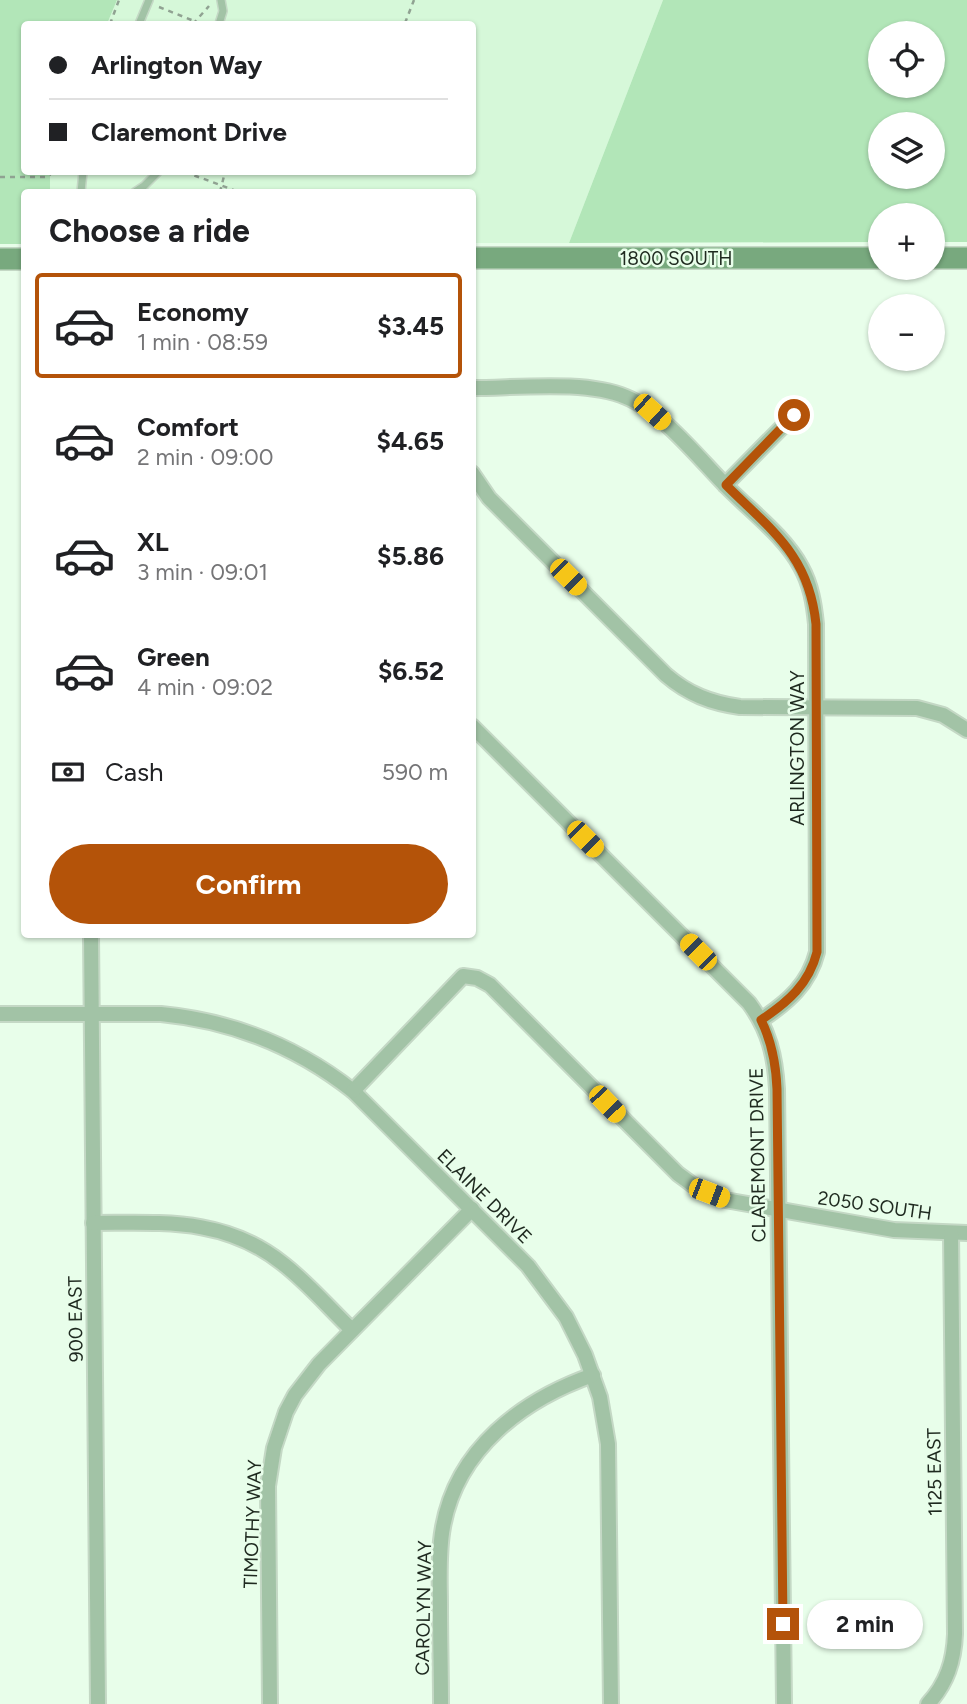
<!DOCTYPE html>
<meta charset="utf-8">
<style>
body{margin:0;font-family:Figtree,sans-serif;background:#f2f2f2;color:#202124;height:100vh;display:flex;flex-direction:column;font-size:26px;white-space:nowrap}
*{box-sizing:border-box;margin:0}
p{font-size:23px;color:#757577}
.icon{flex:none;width:38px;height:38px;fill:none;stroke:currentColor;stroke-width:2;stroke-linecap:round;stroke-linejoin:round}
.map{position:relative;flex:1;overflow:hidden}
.panel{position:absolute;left:21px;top:189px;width:455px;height:749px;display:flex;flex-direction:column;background:#fff;border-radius:7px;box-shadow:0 2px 5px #0004}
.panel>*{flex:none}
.banner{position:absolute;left:21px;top:21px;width:455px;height:154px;border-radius:7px;box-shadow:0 2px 5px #0004;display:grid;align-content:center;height:154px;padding:0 28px;background:#fff}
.controls{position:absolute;left:868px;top:21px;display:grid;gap:14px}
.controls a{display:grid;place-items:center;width:77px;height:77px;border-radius:50%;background:#fff;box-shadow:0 2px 5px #0004;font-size:35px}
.end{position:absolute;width:32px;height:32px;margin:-16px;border:9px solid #b45309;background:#fff;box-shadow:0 0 0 4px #fff}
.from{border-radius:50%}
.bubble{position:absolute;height:49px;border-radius:24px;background:#fff;box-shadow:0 2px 5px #0004;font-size:23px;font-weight:700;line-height:49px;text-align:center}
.car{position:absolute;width:21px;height:42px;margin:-21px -10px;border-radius:9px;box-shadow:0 0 5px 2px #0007;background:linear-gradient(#f5c518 24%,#345 0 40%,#f5c518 0 76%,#345 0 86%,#f5c518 0)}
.banner b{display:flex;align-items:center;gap:24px;height:66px;font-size:26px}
.banner b+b{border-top:2px solid #e0e0e0}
.banner i{width:18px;height:18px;background:#202124}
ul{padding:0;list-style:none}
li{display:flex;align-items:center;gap:21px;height:105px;margin:0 14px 10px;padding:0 14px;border:4px solid transparent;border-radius:7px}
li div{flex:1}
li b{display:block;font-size:26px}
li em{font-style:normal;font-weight:700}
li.on{border-color:#b45309}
li>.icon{width:63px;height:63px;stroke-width:1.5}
h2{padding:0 28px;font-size:32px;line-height:84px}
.pay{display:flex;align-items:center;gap:18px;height:77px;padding:0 28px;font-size:26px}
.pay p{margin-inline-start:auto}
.cta{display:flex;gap:14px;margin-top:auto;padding:14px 28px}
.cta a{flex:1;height:80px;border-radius:42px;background:#b45309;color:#fff;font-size:28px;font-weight:700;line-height:80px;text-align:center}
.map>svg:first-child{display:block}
</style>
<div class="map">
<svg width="967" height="1704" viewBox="0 0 967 1704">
<rect width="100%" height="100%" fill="#e8feea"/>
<polygon fill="#d6f8d9" points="117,0 663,0 569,243 473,243 472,192 50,192 50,172 472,172 472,24 107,24"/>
<g fill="#b2e6b8" fill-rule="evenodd">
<polygon points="0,0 117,0 107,24 24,24 24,172 50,172 50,192 24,192 24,244 0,244"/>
<path d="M663 0H967V242H933V215H880V242L569 243ZM880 33H933V86H880ZM880 124H933V177H880Z"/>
</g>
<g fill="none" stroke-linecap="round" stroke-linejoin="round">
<defs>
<g id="service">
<polyline points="139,24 149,0"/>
<polyline points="219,24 223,11 221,0"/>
<polyline points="81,192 83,172"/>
<polyline points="135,192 144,186 158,172"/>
</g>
<g id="minor">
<path d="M472 388C517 388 586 380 626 397 663 412 701 461 729 489 753 513 785 537 801 567 811 585 814 604 816 624L817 952C809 984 788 1002 761 1020"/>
<path d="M472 473 489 498 666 675C688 694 711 703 740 707L917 708 943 715 967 730"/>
<polyline points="725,485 794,415"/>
<path d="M472 726 749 1003C769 1030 775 1056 777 1089L784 1704"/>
<polyline points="91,934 98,1704"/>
<path d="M0 1014H161C234 1021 296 1046 353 1091L528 1266 566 1317 585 1355 600 1397 608 1444 611 1704"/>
<polyline points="353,1091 463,976 477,978 490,985 678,1174 693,1185 725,1200 894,1230 967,1233"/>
<path d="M93 1223C163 1223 224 1217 282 1263 307 1282 329 1308 352 1330"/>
<polyline points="270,1704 268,1486 274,1448 286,1412 295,1395 319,1364 472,1209"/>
<path d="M441 1704C441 1672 440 1640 440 1607 440 1581 438 1554 443 1527 457 1449 522 1400 593 1375"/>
<path d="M928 1704C947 1683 954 1661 955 1634L951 1233"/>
</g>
<g id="secondary">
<polyline points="472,258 880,258"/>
<polyline points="933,258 967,258"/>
<polyline points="0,259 24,259"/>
</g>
</defs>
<use href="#service" stroke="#c4d8c5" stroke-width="10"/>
<use href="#minor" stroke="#c4d8c5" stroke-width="18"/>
<use href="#secondary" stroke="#c4d8c5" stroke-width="24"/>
<g stroke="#90a292" stroke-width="2.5" stroke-dasharray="5 5" stroke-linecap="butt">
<polyline points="159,7 194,21"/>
<polyline points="405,23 414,0"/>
<polyline points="110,24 119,0"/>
<polyline points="193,24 209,6"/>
<polyline points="185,172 239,192"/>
<polyline points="0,177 45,177 49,176 52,172"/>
<polyline points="220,192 224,176"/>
</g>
<use href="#service" stroke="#a2c3a6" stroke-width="7"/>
<use href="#minor" stroke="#a2c3a6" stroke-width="14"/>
<use href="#secondary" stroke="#78a97e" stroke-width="21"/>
</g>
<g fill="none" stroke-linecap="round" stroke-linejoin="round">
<path stroke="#b45309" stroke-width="9" d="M783 1624 777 1089C776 1064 772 1042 761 1020 788 1002 809 984 817 952L816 624C809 555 771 530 726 485L794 415"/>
</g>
<g text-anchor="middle" stroke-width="5" stroke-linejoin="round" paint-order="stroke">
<g font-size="19" fill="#1e291f" stroke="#e8feea">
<text x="676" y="265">1800 SOUTH</text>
<text transform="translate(797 748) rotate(-90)" y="7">ARLINGTON WAY</text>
<text transform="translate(757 1155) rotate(-91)" y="7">CLAREMONT DRIVE</text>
<text transform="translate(485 1196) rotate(45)" y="7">ELAINE DRIVE</text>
<text transform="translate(875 1205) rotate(8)" y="7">2050 SOUTH</text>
<text transform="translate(75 1319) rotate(-91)" y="7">900 EAST</text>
<text transform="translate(934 1472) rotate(-91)" y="7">1125 EAST</text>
<text transform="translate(252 1524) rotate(-88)" y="7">TIMOTHY WAY</text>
<text transform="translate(423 1608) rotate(-89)" y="7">CAROLYN WAY</text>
</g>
</g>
</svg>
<div class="controls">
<a><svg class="icon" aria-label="locate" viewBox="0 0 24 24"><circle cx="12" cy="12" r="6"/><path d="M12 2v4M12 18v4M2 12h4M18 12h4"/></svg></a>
<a><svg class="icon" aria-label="layers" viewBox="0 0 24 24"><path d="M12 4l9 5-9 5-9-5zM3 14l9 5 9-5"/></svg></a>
<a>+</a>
<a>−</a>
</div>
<i class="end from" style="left:794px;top:415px"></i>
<i class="end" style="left:783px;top:1624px"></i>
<div class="bubble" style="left:807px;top:1600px;width:116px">2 min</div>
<i class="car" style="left:652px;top:412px;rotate:132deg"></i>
<i class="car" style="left:568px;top:577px;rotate:135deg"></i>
<i class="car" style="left:585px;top:839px;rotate:135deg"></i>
<i class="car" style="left:698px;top:952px;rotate:315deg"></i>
<i class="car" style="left:607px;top:1104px;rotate:136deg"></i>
<i class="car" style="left:709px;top:1193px;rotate:111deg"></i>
<div class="banner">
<b><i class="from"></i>Arlington Way</b>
<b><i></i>Claremont Drive</b>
</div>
<section class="panel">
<h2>Choose a ride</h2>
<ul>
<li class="on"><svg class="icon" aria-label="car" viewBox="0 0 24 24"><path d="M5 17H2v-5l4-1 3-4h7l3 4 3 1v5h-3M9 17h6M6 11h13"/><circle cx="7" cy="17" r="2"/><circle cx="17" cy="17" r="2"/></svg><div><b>Economy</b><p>1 min · 08:59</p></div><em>$3.45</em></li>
<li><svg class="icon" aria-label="car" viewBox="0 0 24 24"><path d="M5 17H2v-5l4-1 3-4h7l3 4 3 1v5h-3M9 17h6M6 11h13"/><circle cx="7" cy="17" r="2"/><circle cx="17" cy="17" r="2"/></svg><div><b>Comfort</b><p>2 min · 09:00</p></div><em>$4.65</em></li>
<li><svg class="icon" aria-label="car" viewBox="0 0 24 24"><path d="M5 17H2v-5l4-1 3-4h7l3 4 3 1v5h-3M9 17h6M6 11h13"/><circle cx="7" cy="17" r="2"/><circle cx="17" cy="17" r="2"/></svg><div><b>XL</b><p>3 min · 09:01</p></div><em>$5.86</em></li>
<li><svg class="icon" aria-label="car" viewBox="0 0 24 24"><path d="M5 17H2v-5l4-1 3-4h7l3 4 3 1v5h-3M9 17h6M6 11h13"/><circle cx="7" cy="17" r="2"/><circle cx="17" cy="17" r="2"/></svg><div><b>Green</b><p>4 min · 09:02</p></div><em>$6.52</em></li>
</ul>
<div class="pay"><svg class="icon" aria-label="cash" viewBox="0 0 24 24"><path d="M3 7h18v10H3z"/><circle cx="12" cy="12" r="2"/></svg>Cash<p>590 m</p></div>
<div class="cta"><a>Confirm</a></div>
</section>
</div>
